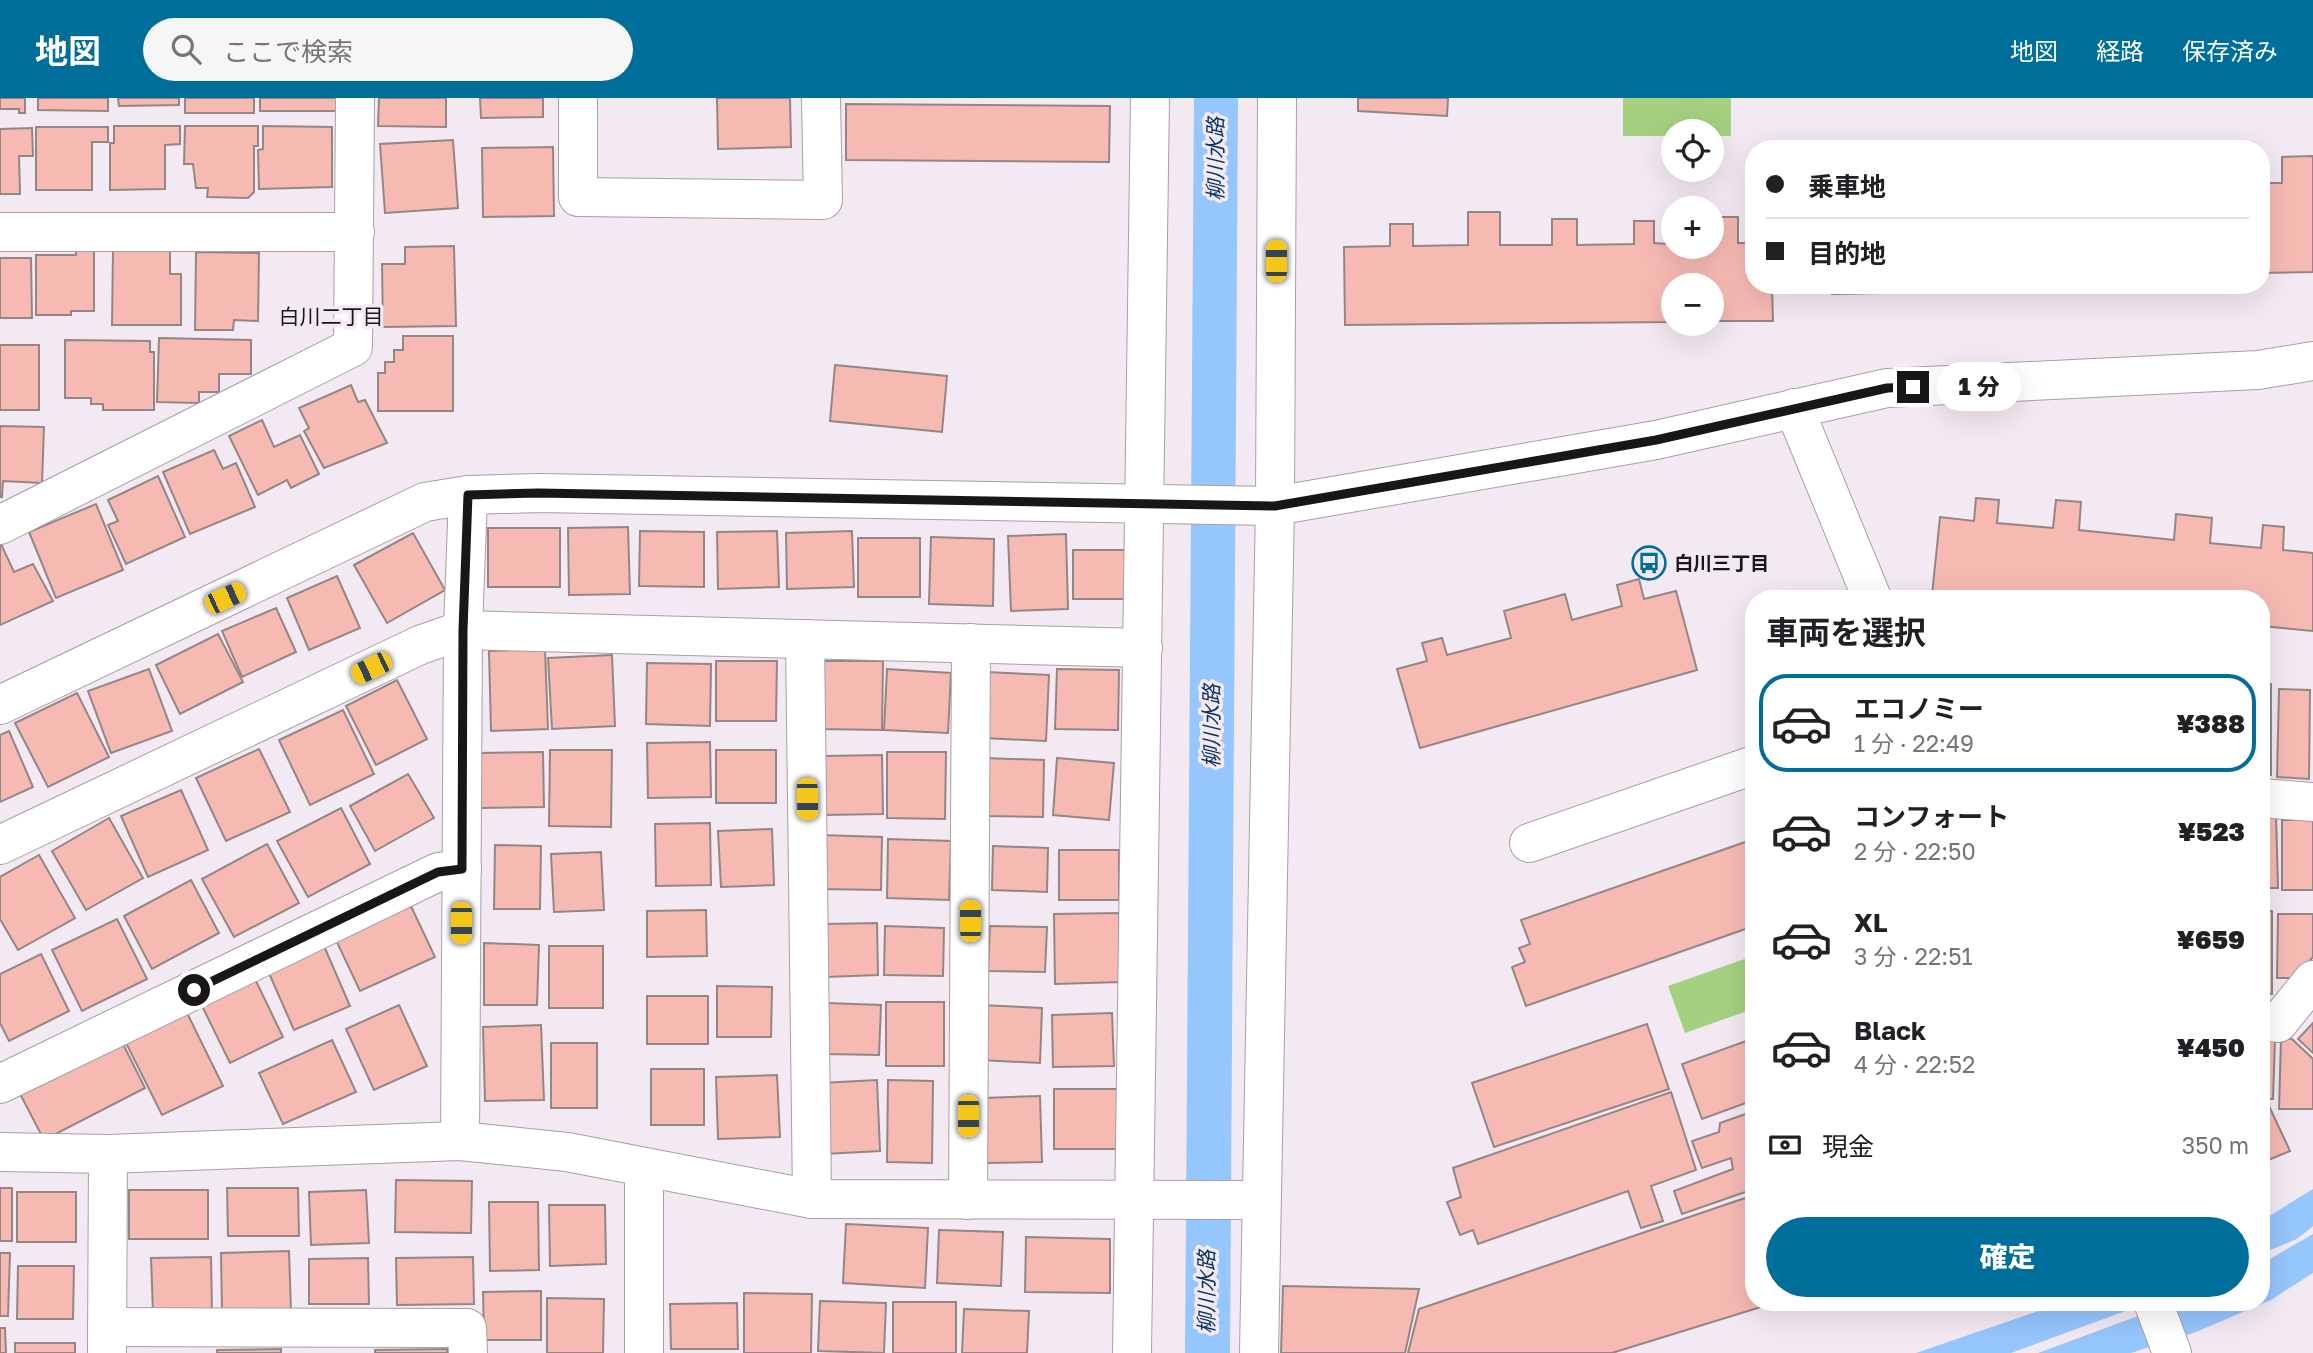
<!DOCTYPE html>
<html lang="ja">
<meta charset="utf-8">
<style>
body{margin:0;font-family:"Golos Text","Noto Sans JP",sans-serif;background:#f6f6f6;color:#202124;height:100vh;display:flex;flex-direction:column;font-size:26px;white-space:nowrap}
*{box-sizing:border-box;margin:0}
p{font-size:23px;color:#757577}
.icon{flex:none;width:38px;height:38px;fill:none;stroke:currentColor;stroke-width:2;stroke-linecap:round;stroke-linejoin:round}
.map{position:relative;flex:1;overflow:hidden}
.drawer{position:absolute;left:1745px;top:492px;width:525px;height:721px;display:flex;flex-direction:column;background:#fff;border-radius:28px;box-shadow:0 7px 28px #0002}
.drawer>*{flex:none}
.guide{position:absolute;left:1745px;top:42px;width:525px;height:154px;border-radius:28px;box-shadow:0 7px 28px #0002;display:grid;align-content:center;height:154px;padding:0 21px;background:#fff}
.fabs{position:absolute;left:1661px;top:21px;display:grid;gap:14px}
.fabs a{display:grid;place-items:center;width:63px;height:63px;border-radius:50%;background:#fff;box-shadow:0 7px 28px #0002;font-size:35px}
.end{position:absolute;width:32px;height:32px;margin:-16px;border:9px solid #191619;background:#fff;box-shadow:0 0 0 4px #fff}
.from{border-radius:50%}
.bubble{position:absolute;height:49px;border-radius:24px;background:#fff;box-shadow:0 7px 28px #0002;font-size:23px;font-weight:800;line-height:49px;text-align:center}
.car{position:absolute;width:21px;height:42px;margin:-21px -10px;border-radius:9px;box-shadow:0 0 5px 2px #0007;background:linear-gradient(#f5c518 24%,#345 0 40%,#f5c518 0 76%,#345 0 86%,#f5c518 0)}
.guide b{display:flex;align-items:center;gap:24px;height:66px;font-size:26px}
.guide b+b{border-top:2px solid #e0e0e0}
.guide i{width:18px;height:18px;background:#202124}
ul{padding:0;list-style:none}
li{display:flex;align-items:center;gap:21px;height:98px;margin:0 14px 10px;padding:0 7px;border:4px solid transparent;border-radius:28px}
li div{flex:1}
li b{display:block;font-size:26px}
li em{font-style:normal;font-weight:800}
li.on{border-color:#006e9a}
li>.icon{width:63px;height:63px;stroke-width:1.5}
h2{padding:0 21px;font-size:32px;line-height:84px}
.pay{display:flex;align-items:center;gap:18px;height:77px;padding:0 21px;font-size:26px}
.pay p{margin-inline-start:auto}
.cta{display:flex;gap:14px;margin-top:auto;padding:14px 21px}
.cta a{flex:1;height:80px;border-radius:42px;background:#006e9a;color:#fff;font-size:28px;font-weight:800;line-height:80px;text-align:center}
header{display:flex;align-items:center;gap:42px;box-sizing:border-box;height:98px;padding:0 35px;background:#006e9a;color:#fff}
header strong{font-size:33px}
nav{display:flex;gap:38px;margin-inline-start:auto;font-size:24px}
.search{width:490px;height:63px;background:#f6f6f6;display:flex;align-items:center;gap:18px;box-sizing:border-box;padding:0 24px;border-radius:38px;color:#757577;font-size:26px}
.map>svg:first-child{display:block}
</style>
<header>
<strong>地図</strong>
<div class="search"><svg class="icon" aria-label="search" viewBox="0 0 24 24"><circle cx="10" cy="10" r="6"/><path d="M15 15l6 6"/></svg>ここで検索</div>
<nav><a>地図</a><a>経路</a><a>保存済み</a></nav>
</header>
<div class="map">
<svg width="2313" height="1255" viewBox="0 0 2313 1255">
<rect width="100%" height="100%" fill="#f3e9f2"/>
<g fill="#a5d080">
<polygon points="1623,0 1731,0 1731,38 1712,38 1712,33 1673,33 1673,38 1623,38"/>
<polygon points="1753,858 1753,911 1685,935 1668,888"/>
</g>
<g fill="#96c6fe">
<polygon points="1194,0 1238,0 1230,1255 1185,1255"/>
<polygon points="2313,1091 2313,1128 2297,1141 2261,1156 2261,1123"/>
<polygon points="2313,1136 2313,1175 2271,1202 2196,1234 2131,1255 2038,1255 2176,1204 2261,1204 2261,1166"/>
<polygon points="2065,1204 2150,1204 2011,1255 1916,1255"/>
</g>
<g fill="#f6bab3" stroke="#938685" stroke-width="2">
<polygon points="0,0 25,0 25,15 19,15 19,11 0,11"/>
<polygon points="38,0 108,0 108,13 38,12"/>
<polygon points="118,0 179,0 179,7 119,8"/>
<rect x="185" y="0" width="69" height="15"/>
<rect x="260" y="0" width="76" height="13"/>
<polygon points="379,0 446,0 446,29 378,28"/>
<polygon points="480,0 543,0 543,19 481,20"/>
<polygon points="717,0 790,0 791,49 718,51"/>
<polygon points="1358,0 1448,0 1447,18 1358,13"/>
<polygon points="846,6 1110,8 1109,64 846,62"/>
<polygon points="114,28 180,28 180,46 165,47 165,91 110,92 110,45 114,45"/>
<polygon points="185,28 258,28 258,48 254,48 254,94 248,100 207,99 208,90 196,90 193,66 184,66"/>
<polygon points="263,28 332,29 332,89 259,91 258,52 263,51"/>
<polygon points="36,29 108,29 108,44 92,44 92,92 36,92"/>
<polygon points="32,30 33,58 19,58 20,96 0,96 0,31"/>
<polygon points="453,42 458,110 385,115 380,46"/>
<polygon points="553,49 554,118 483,119 482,50"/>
<polygon points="2313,58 2313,174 2261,175 2261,85 2282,85 2282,59"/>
<polygon points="1468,114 1500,114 1500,147 1552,147 1552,121 1577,121 1577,147 1634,146 1634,123 1654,123 1654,145 1712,149 1715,145 1714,119 1738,119 1738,145 1754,145 1754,187 1772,187 1773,223 1712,223 1712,187 1673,187 1673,224 1345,227 1344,149 1390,148 1390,126 1413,126 1413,148 1468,147"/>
<polygon points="454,148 456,228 383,229 382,166 405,166 405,149"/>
<polygon points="76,149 94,149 94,213 71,213 71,217 36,217 36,157 76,157"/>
<polygon points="113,152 170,152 170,176 181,176 181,227 112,227"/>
<polygon points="196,154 259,155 258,223 234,222 233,232 195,232"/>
<polygon points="0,160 31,160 32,220 0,220"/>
<polygon points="1832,187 2091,187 2091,191 1832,196"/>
<polygon points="403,238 453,238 453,313 378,313 378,275 385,275 385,264 394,264 394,252 403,252"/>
<polygon points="159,240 251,242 251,276 219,276 219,294 199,294 199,305 157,304"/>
<polygon points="65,242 150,243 150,254 154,254 154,312 103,312 103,306 91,306 91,300 65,300"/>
<rect x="0" y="247" width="39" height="65"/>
<polygon points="835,267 947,278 942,334 830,323"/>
<polygon points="351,287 358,304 365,302 387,345 324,370 304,333 309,330 299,310"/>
<polygon points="262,322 274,349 300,337 319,376 291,390 287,382 258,397 229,338"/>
<polygon points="0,328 44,329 42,385 3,383 2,399 0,399"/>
<polygon points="214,352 223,371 236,365 255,409 190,436 163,374"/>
<polygon points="158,378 185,439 126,466 108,427 118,423 108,402"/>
<polygon points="1976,400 1999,402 1997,425 2053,430 2056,402 2081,404 2079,432 2174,442 2176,416 2212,420 2210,445 2261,450 2263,427 2284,429 2283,452 2313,455 2313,533 2261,528 2261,500 1972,500 1932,497 1940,419 1974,423"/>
<polygon points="96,406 123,472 56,500 29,434"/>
<polygon points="628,429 630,496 569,497 568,430"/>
<rect x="488" y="430" width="72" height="59"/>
<polygon points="640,433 704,434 704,489 639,488"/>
<polygon points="777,433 779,489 718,491 717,434"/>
<polygon points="852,433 854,489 787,491 786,435"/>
<polygon points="413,435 445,492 387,525 354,467"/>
<polygon points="1066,436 1068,511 1011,513 1008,438"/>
<polygon points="931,439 994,441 993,508 929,506"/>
<rect x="858" y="440" width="62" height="59"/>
<polygon points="0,444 14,474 33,466 53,503 0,527"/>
<rect x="1073" y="452" width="59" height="49"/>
<polygon points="337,478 360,530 309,552 287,500"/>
<polygon points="1639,481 1644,501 1676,493 1697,572 1420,650 1397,571 1427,563 1422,545 1442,540 1447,557 1511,540 1504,513 1565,496 1572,522 1622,508 1617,487"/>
<polygon points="276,510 296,554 242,579 222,533"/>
<polygon points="218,536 243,584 180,616 156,567"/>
<polygon points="545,551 548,631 491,633 489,553"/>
<polygon points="612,557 615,628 552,631 548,560"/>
<polygon points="716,563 777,563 776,623 716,623"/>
<polygon points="821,563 883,563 882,632 819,631"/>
<polygon points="647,565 711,566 710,628 646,626"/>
<polygon points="149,571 172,633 111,655 88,593"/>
<polygon points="887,571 951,575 948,635 884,632"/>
<polygon points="1057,571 1119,572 1118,632 1055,631"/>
<polygon points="986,574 1049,577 1046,643 984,640"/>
<polygon points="397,582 427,641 376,667 346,608"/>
<polygon points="2261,586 2271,586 2271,677 2261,676"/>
<polygon points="2279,591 2310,592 2309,681 2277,679"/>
<polygon points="77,595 109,659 48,689 15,625"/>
<polygon points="343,612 374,676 310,707 279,642"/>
<polygon points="9,633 33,689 0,704 0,637"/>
<polygon points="710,644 711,699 648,700 647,645"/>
<polygon points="259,651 290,714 226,743 196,680"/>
<polygon points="550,652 612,652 611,729 549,728"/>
<rect x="716" y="652" width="60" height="53"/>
<polygon points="543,654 544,709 480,710 479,655"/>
<polygon points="887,654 946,654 945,721 887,720"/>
<polygon points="882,657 883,716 824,717 823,658"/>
<polygon points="984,660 1044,662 1043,719 983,718"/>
<polygon points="1057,660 1114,665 1109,722 1053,717"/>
<polygon points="408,676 434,720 375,753 350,708"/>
<polygon points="181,692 208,752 148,779 121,718"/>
<polygon points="341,710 370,766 308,799 277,743"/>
<polygon points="2261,717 2276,717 2278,790 2261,790"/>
<polygon points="109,720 143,780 86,812 52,753"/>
<rect x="2282" y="722" width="31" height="70"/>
<polygon points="710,725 711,787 656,788 655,726"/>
<polygon points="772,731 774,787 721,789 718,733"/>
<polygon points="821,737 882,739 881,792 820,791"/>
<polygon points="888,741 951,743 949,802 887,800"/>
<polygon points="1754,741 1754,828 1526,908 1512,869 1525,864 1519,850 1530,846 1521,822"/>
<polygon points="267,746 299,805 234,839 202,781"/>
<polygon points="495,747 541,748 540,811 494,811"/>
<polygon points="993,748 1048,750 1047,794 992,792"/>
<rect x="1059" y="752" width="60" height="50"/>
<polygon points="601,754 604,812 554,814 551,756"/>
<polygon points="39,757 75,820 18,852 0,821 0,779"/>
<polygon points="191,782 219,835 152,871 124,818"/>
<polygon points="410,806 435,859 360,893 335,840"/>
<polygon points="706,812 707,858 647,859 647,813"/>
<rect x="2261" y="813" width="11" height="83"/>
<polygon points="1119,815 1121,884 1055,886 1054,816"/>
<polygon points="2278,816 2313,816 2313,859 2294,880 2277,880"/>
<polygon points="117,821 147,881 82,913 52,852"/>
<polygon points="877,825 878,877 826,879 824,826"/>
<polygon points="885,828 944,830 943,878 884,877"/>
<polygon points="990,828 1047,829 1045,874 988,873"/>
<polygon points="484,845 539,847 537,907 484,907"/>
<polygon points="324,848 350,908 294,932 268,873"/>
<rect x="549" y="848" width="54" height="62"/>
<polygon points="41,856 69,913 9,943 0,925 0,876"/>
<polygon points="255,881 283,939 230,965 202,908"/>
<polygon points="717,888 772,889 771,939 717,939"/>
<rect x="647" y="898" width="61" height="48"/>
<rect x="886" y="904" width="58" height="64"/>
<polygon points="827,905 881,907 879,957 825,956"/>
<polygon points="399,907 427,968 374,992 346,931"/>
<polygon points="981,907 1042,910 1040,965 979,962"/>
<polygon points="187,915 223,988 162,1017 126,945"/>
<polygon points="1112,915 1114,968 1053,969 1052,917"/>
<polygon points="2313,925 2313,955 2298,941"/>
<polygon points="1647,926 1669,991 1494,1049 1472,985"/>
<polygon points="541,927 544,1002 485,1003 483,929"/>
<polygon points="120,940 145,990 44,1042 18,992"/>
<polygon points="2281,941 2292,941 2313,961 2313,1011 2279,1011"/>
<polygon points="332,942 356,994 283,1026 259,975"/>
<polygon points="1749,942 1754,954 1754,1002 1702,1021 1682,966"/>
<polygon points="2261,942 2275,942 2273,1001 2261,1001"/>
<rect x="551" y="945" width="46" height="65"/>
<rect x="651" y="971" width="53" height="56"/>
<polygon points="777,977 780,1039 718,1041 716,979"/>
<polygon points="877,982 880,1053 824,1056 821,985"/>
<polygon points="888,982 933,983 932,1065 887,1064"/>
<rect x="1054" y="991" width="64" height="60"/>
<polygon points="1671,994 1696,1072 1651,1088 1663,1123 1641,1130 1628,1093 1478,1146 1473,1132 1460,1137 1447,1104 1461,1099 1453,1070"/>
<polygon points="1040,998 1042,1064 985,1065 984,1000"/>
<polygon points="2268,1006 2290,1053 2261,1065 2261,1007"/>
<polygon points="1754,1013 1754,1091 1682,1116 1674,1093 1733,1071 1731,1060 1702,1070 1692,1043 1719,1034 1720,1025"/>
<polygon points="396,1082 472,1083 471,1135 395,1134"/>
<rect x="0" y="1090" width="12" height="53"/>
<polygon points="227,1090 298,1090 299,1138 228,1138"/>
<rect x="129" y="1092" width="79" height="49"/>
<polygon points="366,1092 369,1145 311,1147 309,1094"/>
<rect x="17" y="1094" width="59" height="50"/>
<polygon points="1754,1097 1754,1204 1777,1204 1612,1255 1408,1255 1419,1211"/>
<polygon points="489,1104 538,1104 539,1172 490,1173"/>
<polygon points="549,1107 605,1107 606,1166 550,1168"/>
<polygon points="846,1126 928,1130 925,1190 843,1185"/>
<polygon points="939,1132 1003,1134 1001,1188 937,1185"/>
<polygon points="1026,1139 1110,1141 1110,1195 1025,1194"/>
<polygon points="289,1153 291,1213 222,1215 221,1155"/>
<polygon points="0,1155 10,1155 8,1218 0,1218"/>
<polygon points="211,1159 212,1213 153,1215 151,1160"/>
<polygon points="473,1159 474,1206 397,1207 396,1160"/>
<polygon points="368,1160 369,1206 309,1206 309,1161"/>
<polygon points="18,1168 74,1168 73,1221 17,1221"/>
<polygon points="1283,1188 1419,1191 1405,1255 1281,1255"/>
<polygon points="541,1193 541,1242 484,1242 483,1194"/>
<polygon points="744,1195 812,1196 811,1255 744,1255"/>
<polygon points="547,1200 604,1201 603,1255 547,1255"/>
<polygon points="820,1203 886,1205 884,1255 818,1253"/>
<rect x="893" y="1204" width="63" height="51"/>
<polygon points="737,1205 738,1251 671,1251 670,1206"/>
<polygon points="964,1211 1029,1213 1027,1255 962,1255"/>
<polygon points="0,1230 5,1230 6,1255 0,1255"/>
<rect x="15" y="1245" width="60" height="10"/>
<polygon points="281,1251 281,1255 217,1255 217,1252"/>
<polygon points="447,1251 447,1255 375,1255 375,1252"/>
</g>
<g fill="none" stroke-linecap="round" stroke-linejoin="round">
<defs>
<g id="minor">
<polyline points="578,0 578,99 823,102 821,0"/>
<polyline points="0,134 355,134"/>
<polyline points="1794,310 1872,500"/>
<polyline points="0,427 353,249 355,0"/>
<polyline points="805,541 812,1101"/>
<polyline points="0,607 425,404 468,397 539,395 1275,408 1656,342 1887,290 2258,272 2313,263"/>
<polyline points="2261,700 2313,704"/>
<polyline points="1529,745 1754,667"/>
<polyline points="0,747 420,547 463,532 1143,550"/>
<polyline points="2261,923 2278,925 2313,882"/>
<polyline points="0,986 438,774 462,771"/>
<polyline points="460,1043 463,532 468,397"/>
<polyline points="0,1054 108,1056 460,1043 567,1054 812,1101 1260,1102"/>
<polyline points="644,1070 644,1255"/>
<polyline points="968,1102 971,545"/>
<polyline points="2153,1204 2172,1255"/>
<polyline points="107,1229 467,1230 468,1255"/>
<polyline points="107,1253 108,1056"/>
<polyline points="1132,1255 1150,0"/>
<polyline points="1259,1255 1275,408 1277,0"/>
</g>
</defs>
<use href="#minor" stroke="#a79ea6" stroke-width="40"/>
<use href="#minor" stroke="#fff" stroke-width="38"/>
</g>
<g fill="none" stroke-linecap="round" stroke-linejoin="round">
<polyline stroke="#191619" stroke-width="9" points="194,892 438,774 462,771 463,532 468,397 538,395 1275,408 1656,342 1887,290 1913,289"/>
</g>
<defs>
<symbol id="bus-ring" viewBox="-11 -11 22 22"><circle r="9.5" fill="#f3e9f2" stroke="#006e9a" stroke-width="1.5"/><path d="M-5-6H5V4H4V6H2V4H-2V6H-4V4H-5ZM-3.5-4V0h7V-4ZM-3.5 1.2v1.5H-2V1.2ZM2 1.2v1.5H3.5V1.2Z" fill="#006e9a"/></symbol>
</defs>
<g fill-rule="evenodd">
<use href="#bus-ring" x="1630" y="446" width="38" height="38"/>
</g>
<g text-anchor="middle" stroke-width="7" stroke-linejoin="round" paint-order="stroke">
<g font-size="19" font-weight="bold" fill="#191619" stroke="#f3e9f2" text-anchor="start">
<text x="1674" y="472">白川三丁目</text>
</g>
<g font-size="21" font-style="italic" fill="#08325e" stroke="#f3e9f2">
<text transform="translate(1216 61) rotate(-90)" y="7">柳川水路</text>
<text transform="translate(1212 628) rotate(-90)" y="7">柳川水路</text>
<text transform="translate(1207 1194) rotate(-90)" y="7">柳川水路</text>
</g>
<g font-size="21" fill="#191619" stroke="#f3e9f2">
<text x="331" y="226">白川二丁目</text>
</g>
</g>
</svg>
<div class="fabs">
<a><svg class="icon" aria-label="locate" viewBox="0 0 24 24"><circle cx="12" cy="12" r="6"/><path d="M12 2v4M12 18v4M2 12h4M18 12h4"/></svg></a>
<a>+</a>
<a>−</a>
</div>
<i class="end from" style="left:194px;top:892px"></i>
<i class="end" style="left:1913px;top:289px"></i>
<div class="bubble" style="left:1937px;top:264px;width:84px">1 分</div>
<i class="car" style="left:1276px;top:163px;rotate:0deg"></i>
<i class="car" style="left:225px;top:500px;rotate:65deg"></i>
<i class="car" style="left:371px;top:570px;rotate:244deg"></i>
<i class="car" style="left:807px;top:701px;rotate:179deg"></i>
<i class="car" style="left:970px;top:823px;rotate:0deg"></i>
<i class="car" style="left:461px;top:825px;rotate:180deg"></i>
<i class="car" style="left:968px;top:1018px;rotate:180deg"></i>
<div class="guide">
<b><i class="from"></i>乗車地</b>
<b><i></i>目的地</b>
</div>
<section class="drawer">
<h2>車両を選択</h2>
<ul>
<li class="on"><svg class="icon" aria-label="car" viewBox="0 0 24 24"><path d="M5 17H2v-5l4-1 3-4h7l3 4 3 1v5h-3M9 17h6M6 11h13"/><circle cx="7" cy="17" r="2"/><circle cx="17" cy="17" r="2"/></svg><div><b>エコノミー</b><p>1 分 · 22:49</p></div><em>¥388</em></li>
<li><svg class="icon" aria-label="car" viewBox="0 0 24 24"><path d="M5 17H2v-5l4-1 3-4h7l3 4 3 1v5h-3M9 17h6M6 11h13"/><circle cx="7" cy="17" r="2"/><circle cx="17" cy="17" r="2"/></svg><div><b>コンフォート</b><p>2 分 · 22:50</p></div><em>¥523</em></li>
<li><svg class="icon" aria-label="car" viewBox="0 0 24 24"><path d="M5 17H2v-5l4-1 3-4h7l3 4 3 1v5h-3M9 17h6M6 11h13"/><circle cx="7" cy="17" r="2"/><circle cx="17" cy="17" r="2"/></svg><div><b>XL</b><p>3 分 · 22:51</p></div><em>¥659</em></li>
<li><svg class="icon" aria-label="car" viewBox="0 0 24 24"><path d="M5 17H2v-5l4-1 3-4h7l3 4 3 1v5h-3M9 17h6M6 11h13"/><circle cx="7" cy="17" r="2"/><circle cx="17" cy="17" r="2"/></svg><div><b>Black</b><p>4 分 · 22:52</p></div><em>¥450</em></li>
</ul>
<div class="pay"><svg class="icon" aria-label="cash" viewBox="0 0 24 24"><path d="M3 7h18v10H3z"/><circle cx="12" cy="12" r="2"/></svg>現金<p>350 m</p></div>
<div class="cta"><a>確定</a></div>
</section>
</div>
